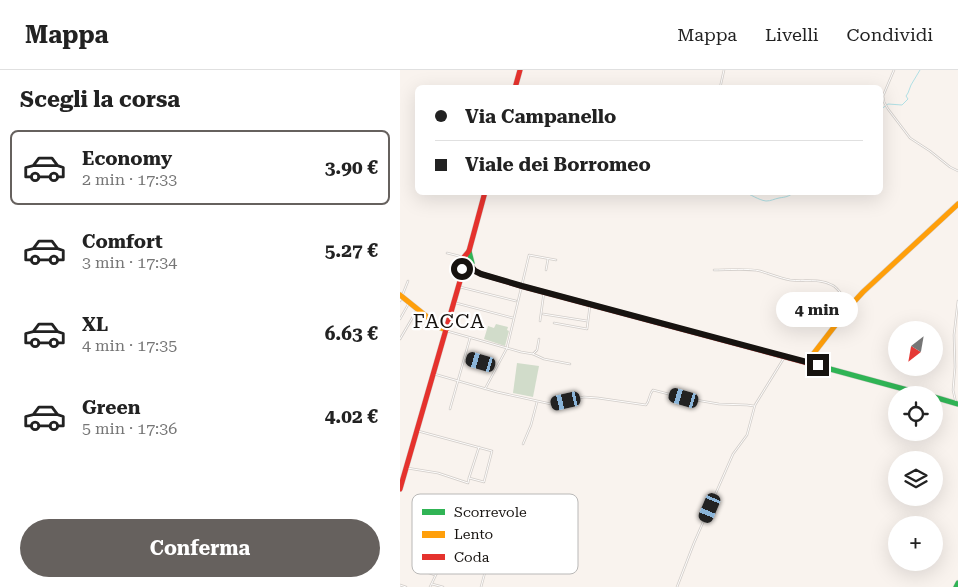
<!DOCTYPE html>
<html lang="it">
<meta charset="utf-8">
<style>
body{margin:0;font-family:"Roboto Serif",serif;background:#f6f6f6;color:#222;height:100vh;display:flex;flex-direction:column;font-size:19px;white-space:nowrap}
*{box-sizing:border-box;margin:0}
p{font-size:16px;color:#767676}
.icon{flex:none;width:28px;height:28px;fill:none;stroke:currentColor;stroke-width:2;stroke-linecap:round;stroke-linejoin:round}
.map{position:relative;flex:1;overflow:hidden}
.side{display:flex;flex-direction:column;background:#fff;width:400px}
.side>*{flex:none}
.hud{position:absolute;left:15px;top:15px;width:468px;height:110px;border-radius:8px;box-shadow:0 5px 20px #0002;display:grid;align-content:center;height:110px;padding:0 20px;background:#fff}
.needle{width:32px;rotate:211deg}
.fabs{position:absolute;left:488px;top:251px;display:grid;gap:10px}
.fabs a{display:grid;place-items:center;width:55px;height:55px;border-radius:50%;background:#fff;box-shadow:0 5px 20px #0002;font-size:25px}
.end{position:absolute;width:22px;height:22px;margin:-11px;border:6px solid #171310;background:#fff;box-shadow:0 0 0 2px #fff}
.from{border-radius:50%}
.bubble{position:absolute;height:35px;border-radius:18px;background:#fff;box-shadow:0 5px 20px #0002;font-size:16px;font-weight:700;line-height:35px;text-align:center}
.car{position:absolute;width:15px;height:30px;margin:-15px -8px;border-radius:6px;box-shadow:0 0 4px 1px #0007;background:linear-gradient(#222 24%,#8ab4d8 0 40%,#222 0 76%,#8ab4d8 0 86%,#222 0)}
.hud b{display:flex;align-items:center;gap:18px;height:48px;font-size:19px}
.hud b+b{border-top:1px solid #e0e0e0}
.hud i{width:12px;height:12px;background:#222}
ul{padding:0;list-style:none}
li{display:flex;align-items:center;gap:15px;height:75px;margin:0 10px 8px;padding:0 10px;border:2px solid transparent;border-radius:8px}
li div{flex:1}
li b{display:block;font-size:19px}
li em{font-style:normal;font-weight:700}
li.active{border-color:#66615e}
li>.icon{width:45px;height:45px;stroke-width:1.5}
h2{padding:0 20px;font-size:22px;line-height:60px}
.primary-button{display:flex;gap:10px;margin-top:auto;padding:10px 20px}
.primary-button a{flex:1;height:58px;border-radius:30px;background:#66615e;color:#fff;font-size:20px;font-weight:700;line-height:58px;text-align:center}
header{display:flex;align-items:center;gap:30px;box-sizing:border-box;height:70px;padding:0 25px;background:#fff;border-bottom:1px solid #e0e0e0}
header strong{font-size:24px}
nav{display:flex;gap:28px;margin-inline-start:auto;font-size:18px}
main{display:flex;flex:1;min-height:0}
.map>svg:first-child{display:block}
</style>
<header>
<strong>Mappa</strong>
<nav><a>Mappa</a><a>Livelli</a><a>Condividi</a></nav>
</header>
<main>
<section class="side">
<h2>Scegli la corsa</h2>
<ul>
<li class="active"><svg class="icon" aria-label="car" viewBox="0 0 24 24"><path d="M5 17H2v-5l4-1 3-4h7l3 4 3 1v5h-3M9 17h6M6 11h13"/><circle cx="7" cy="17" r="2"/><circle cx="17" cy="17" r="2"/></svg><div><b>Economy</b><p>2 min · 17:33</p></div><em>3.90 €</em></li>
<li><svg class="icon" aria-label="car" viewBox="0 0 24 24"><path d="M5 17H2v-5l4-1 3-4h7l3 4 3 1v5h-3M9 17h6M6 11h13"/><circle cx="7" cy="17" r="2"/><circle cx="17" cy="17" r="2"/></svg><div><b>Comfort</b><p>3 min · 17:34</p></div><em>5.27 €</em></li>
<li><svg class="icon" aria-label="car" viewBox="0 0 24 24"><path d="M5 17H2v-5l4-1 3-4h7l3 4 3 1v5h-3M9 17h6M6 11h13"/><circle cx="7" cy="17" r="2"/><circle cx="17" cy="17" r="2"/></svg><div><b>XL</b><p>4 min · 17:35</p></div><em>6.63 €</em></li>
<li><svg class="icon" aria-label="car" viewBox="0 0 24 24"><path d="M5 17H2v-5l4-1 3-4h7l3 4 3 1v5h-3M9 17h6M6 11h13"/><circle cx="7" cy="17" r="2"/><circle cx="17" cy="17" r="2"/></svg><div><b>Green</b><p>5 min · 17:36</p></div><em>4.02 €</em></li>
</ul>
<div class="primary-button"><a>Conferma</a></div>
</section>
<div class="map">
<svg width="558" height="517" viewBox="0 0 558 517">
<rect width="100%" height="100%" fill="#f9f3ee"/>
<g fill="#d1dcca">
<polygon points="96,254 108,257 107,260 109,261 105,276 84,269 88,256 94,258"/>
<polygon points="117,293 139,296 133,327 113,323"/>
</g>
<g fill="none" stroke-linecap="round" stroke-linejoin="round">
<g stroke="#b0dfe4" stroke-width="1">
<polyline points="480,40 488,34 502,35 508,29 506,26 508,23 511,15 520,0"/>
<path d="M343 122C351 124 358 130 366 131 371 131 374 129 379 128 385 127 389 127 394 122"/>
</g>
<defs>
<g id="street">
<polyline points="494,0 483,26 484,32 488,39 510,68 530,81 550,97 558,101"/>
<polyline points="320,18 324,0"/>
<polyline points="47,183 59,186 62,188"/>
<polyline points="146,200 148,189"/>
<path d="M314 200C326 200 349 198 360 201 370 204 380 208 390 210 404 212 419 208 432 215 439 218 444 229 450 235"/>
<polyline points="60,217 116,231"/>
<polyline points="0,231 8,211"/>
<polyline points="56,233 113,248"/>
<polyline points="143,244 187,251"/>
<polyline points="0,249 9,233"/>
<polyline points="140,251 144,222"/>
<polyline points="154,253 187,259 190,235"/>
<polyline points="47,261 121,282 133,284 137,280 139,269"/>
<polyline points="0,269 17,240"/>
<polyline points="133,284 144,289 170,294"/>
<polyline points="65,288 81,292"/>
<path d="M34 304 97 322 151 334 184 327 198 328 246 335C250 330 249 324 253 320L284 328 319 334 347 335 354 336"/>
<polyline points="85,319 107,278 129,185 156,190"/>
<polyline points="556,333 553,320 555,297 554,265 558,231"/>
<polyline points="50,339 70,268"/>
<polyline points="18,361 92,381 84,412 69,408 79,377"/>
<polyline points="123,374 131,355 137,332"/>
<polyline points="7,398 38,403 68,413 69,408"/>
<polyline points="18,499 35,505"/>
<polyline points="32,514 43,517"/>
<polyline points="0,515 6,517"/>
<polyline points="30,517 45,486 50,483 71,485 87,489 88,491 81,517"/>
<polyline points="277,517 294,473 333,384 347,365 355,335 384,288"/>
</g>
<g id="fast">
<polyline points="63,202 72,193 69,181"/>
<polyline points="419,296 526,325"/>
<polyline points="534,327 558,334"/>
<polyline points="556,517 558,513"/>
</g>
<g id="slow">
<polyline points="0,225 41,258 46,260"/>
<polyline points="407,292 451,235 463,222 558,134"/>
</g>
<g id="jam">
<polyline points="115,18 120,0"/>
<polyline points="71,196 75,201 81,204 121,216 419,296"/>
<polyline points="0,419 62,204 60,192 69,181 85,122"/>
</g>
</defs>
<use href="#street" stroke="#d3ceca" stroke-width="2.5"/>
<use href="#fast" stroke="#d3ceca" stroke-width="6"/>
<use href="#slow" stroke="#d3ceca" stroke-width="6"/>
<use href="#jam" stroke="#d3ceca" stroke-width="6"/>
<use href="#street" stroke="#fefdfc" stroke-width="1"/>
<use href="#fast" stroke="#30b455" stroke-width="5"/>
<use href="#slow" stroke="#ff9f0a" stroke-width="5"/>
<use href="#jam" stroke="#e5322d" stroke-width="5"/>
</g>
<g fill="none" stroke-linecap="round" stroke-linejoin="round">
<polyline stroke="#171310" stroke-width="6" points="62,199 62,204 65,199 71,196 75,201 81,204 122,216 418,295"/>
</g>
<g text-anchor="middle" stroke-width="4.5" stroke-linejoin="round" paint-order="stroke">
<g font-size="20" letter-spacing="1" fill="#171310" stroke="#fff">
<text x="49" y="258">FACCA</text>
</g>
</g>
<rect x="12" y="424" width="166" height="80" rx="8" fill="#fff" stroke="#b9b8b7" stroke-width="1"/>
<rect x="22" y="439" width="23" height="6" fill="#30b455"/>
<rect x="22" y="461" width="23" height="7" fill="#ff9f0a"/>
<rect x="22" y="484" width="23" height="6" fill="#e5322d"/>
<g font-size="14" fill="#171310">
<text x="54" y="447">Scorrevole</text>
<text x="54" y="469">Lento</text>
<text x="54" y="492">Coda</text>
</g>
</svg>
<div class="fabs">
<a><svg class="needle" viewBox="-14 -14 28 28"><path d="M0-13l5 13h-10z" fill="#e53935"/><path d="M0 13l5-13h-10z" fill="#767676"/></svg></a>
<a><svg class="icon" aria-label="locate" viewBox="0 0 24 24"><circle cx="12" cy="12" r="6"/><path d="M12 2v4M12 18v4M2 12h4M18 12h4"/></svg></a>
<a><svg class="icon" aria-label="layers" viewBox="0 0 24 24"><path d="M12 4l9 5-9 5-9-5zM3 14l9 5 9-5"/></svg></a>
<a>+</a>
</div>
<i class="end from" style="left:62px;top:199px"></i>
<i class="end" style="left:418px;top:295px"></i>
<div class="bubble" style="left:376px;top:222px;width:82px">4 min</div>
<i class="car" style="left:81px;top:292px;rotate:286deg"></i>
<i class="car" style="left:284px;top:328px;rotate:286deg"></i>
<i class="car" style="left:166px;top:331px;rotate:257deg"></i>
<i class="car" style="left:310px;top:438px;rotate:203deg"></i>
<div class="hud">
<b><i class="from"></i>Via Campanello</b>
<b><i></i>Viale dei Borromeo</b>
</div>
</div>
</main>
